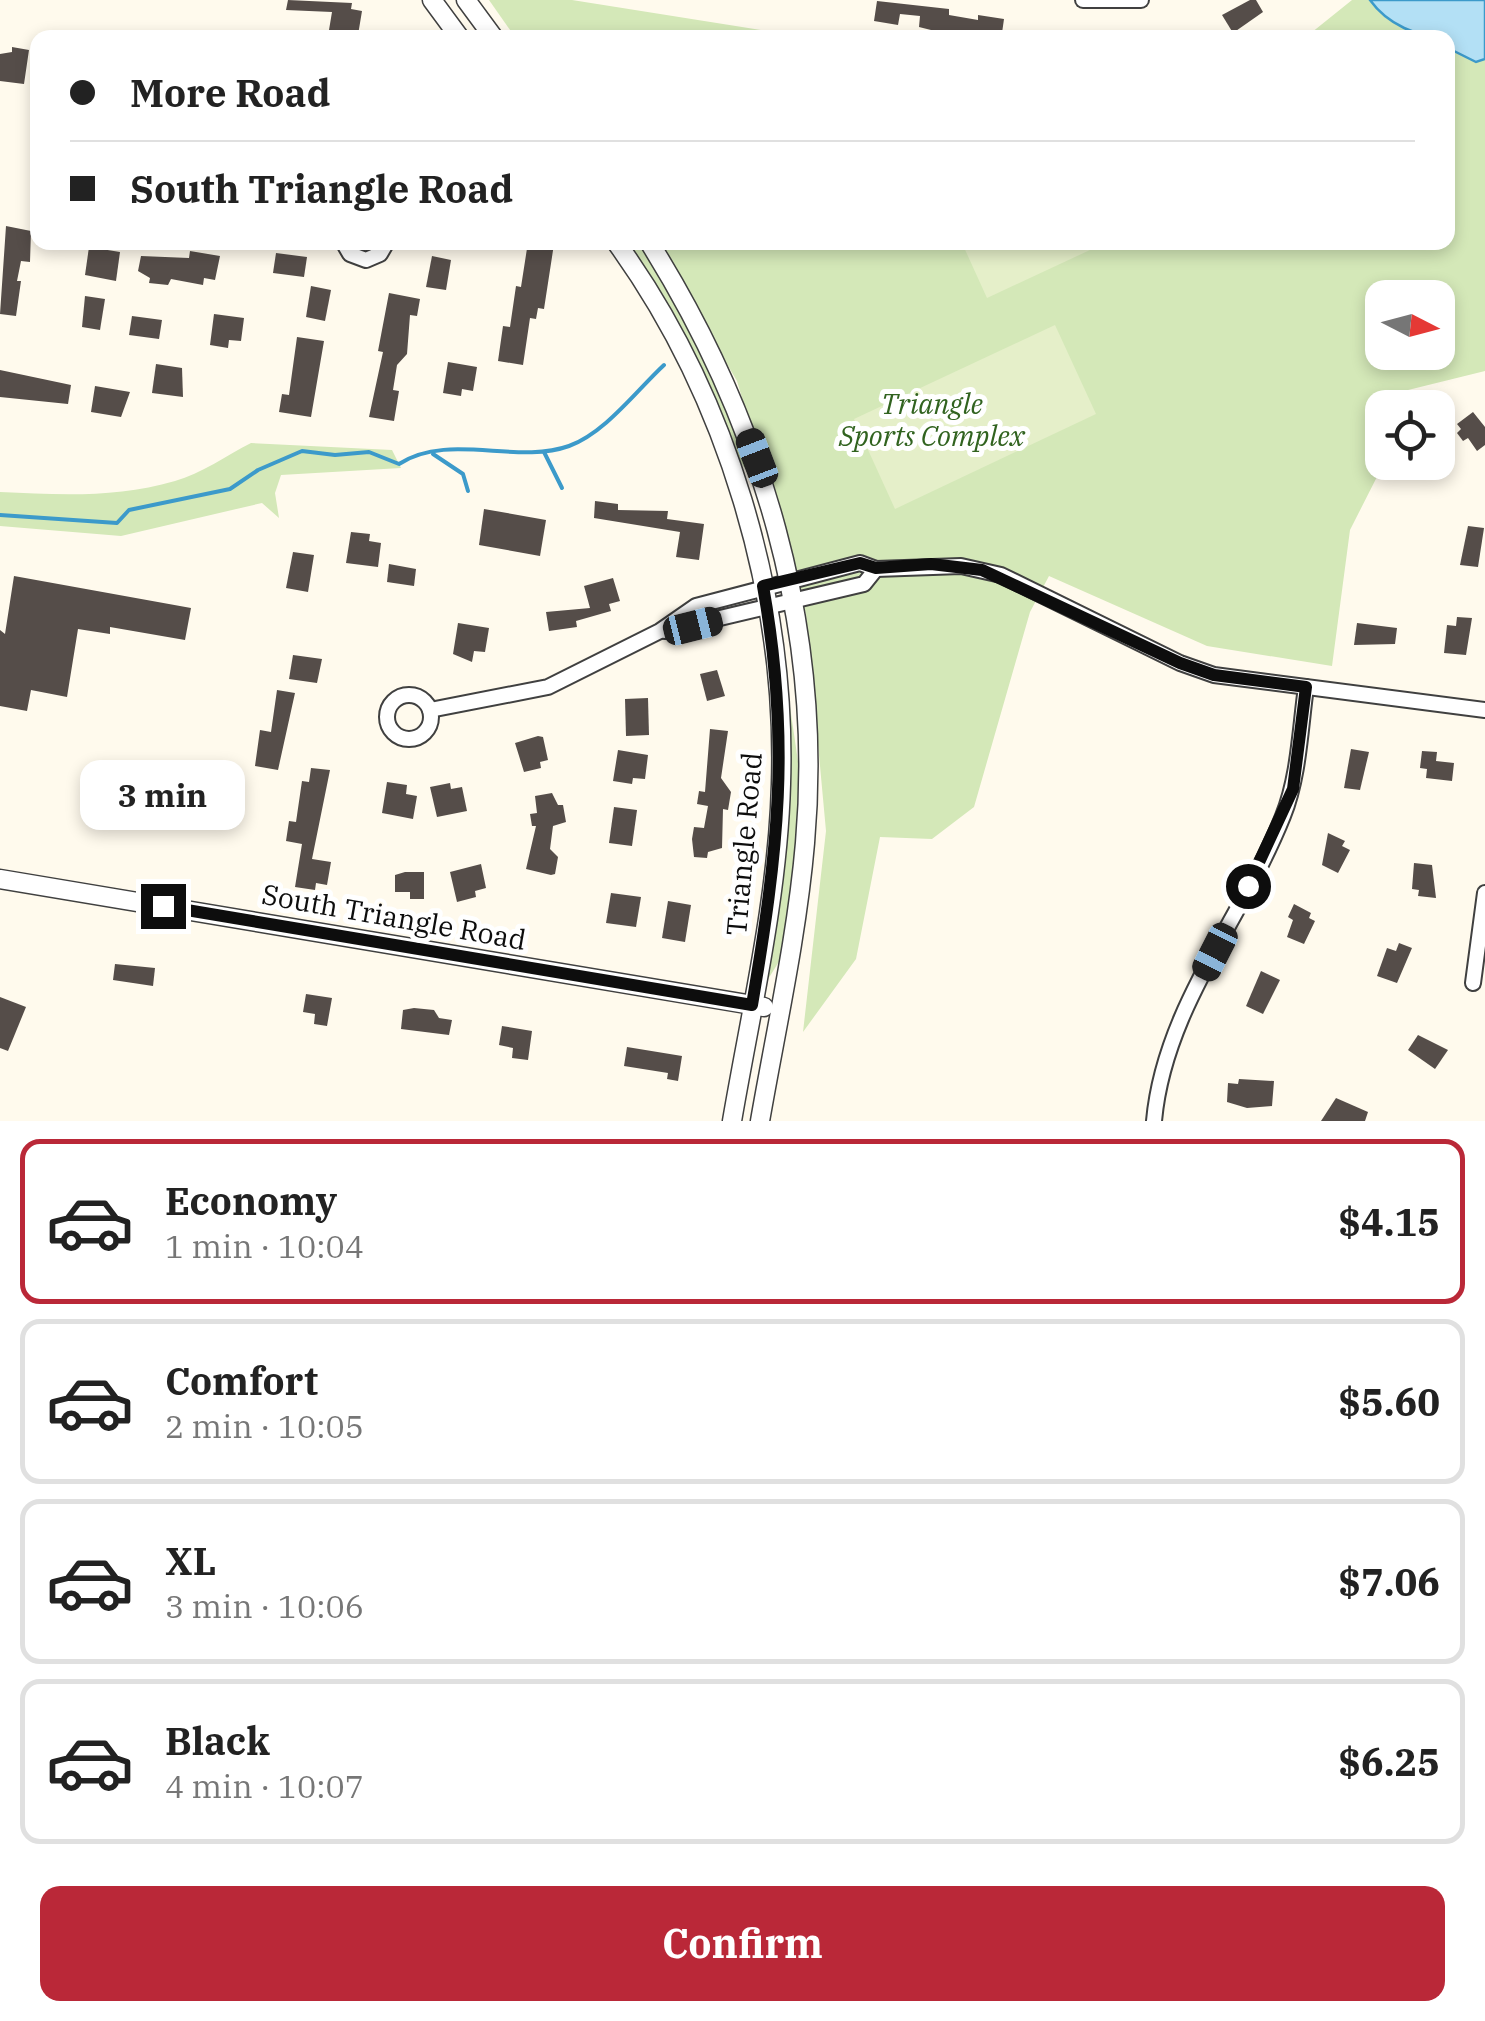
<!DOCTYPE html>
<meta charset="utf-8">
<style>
body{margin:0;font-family:"IBM Plex Serif",serif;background:#f2f2f2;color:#222;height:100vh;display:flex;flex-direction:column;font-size:38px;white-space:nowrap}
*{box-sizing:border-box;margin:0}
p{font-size:32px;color:#767676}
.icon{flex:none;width:55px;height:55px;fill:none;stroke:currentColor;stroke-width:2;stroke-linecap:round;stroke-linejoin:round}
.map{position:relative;height:1121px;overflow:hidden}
.sheet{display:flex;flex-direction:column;background:#fff;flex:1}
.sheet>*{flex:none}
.hud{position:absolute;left:30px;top:30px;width:1425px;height:220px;border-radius:20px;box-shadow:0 5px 15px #0003;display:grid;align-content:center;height:220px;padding:0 40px;background:#fff}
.needle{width:65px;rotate:96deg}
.controls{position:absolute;left:1365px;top:280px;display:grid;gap:20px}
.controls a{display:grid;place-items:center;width:90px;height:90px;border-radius:20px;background:#fff;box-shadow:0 5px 15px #0003;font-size:50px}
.end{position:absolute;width:45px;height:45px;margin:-22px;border:12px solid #0d0d0d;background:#fff;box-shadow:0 0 0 5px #fff}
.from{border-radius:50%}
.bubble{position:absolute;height:70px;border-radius:20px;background:#fff;box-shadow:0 5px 15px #0003;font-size:32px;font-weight:700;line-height:70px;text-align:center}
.car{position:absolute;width:30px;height:60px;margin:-30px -15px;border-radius:12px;box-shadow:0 0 8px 2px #0007;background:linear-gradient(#222 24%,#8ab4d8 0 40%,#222 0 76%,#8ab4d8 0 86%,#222 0)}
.hud b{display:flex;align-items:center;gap:35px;height:95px;font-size:38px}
.hud b+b{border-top:2px solid #e0e0e0}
.hud i{width:25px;height:25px;background:#222}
ul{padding:18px 0 0;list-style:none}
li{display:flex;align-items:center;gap:30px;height:165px;margin:0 20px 15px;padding:0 20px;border:5px solid #e0e0e0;border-radius:20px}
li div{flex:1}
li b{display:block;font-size:38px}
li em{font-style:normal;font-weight:700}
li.current{border-color:#ba2838}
li>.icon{width:90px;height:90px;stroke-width:1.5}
.cta{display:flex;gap:20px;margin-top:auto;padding:20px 40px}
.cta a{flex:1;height:115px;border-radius:20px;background:#ba2838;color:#fff;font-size:40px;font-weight:700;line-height:115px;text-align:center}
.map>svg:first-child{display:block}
</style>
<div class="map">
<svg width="1485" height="1121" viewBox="0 0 1485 1121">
<rect width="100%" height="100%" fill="#fffaed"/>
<g fill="#d4e8b8" fill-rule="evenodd">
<polygon points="489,0 572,0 804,37 515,37"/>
<path d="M1352 0H1485V371L1400 392 1396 407 1382 408 1384 463 1350 530 1332 666 1207 646 1049 576 1030 612 974 807 932 839 880 837 856 959 803 1032 826 831 806 614 737 381 656 243 1448 242V38L1306 37ZM1382 298H1438V352H1382Z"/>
<path d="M624 243H639C706 339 757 455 778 570L753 481 731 447Z"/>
<path d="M251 443 392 450 401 468 281 475 275 493 279 518 262 503 121 536 0 526V492C61 495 117 498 175 481 201 474 227 455 251 443Z"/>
<polygon points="777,618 800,775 793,887 780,960 765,984 774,930"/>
</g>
<g fill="#e5efc9">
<polygon points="962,243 1105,243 987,298"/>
<polygon points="1055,325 1096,414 895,509 854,419"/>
</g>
<path fill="#b3e0f5" stroke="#3c9aca" stroke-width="2.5" d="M1370 0H1485V59L1476 62 1448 48V38C1418 38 1387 24 1370 0Z"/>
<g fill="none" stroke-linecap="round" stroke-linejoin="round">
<g stroke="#3c9aca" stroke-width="4">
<polyline points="544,452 562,488"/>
<polyline points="433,454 463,474 468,491"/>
<path d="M0 515 117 523 129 510 230 489 258 470 302 451 335 455 369 452 399 464C448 432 516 465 569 446 605 433 636 391 664 365"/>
</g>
</g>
<g fill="#554d49">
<polygon points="288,0 352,3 351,9 362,11 358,35 329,30 332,12 286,10"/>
<polygon points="1250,0 1256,0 1263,12 1233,33 1222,15"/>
<polygon points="877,1 949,9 949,15 978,20 978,15 1004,19 1002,33 985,38 931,30 919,27 920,16 900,14 898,25 874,21"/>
<polygon points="12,47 29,50 24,84 0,81 0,54 12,52"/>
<polygon points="6,226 31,231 30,262 21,261 17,281 21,281 16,316 0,314"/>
<polygon points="528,242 554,244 544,309 538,308 536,319 530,318 523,365 498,361 503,326 510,327 516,286 521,287"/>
<polygon points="89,247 120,252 116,281 85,275"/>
<polygon points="190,251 220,256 215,280 204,278 203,285 171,279 168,285 149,283 150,278 138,271 141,256 189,258"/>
<polygon points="276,253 307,257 304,277 273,273"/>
<polygon points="432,256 451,260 446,290 426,287"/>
<polygon points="311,286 331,290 325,321 306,317"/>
<polygon points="389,293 420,299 417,316 410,315 407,354 397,365 393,390 399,391 394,421 369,417 383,352 378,351"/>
<polygon points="85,296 105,299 100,330 82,327"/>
<polygon points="214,314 244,318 241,341 229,340 228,348 210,345"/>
<polygon points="132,316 162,320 159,339 129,335"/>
<polygon points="297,337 324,341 311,417 279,412 282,394 289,395"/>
<polygon points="448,362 477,367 473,391 462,389 461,396 443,393"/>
<polygon points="156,364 182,368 183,397 152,393"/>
<polygon points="0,370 71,385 68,404 0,397"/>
<polygon points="95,386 130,392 121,417 91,412"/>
<polygon points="1473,412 1485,427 1485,445 1477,451 1468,438 1463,441 1457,433 1461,429 1457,424"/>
<polygon points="595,501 618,504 618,510 668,511 667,519 704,524 699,560 676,557 680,532 594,518"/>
<polygon points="484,509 546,520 540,556 479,545"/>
<polygon points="1468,526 1484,528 1478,567 1460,565"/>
<polygon points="351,532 370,534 369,541 381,543 378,567 346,563"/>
<polygon points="293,552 314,555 308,592 286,588"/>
<polygon points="389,564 416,569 414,586 387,582"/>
<polygon points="14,576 191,608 185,640 110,627 110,634 78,629 67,697 31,690 27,711 0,706 0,630 5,634"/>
<polygon points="613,578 620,601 609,604 611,611 576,621 577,627 549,631 546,612 590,608 584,586"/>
<polygon points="1457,617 1472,618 1466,655 1444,653 1447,625 1456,626"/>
<polygon points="458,623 489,628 485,652 474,651 472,662 453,654"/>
<polygon points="1357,623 1397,628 1395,644 1354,645"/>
<polygon points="293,655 322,659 317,683 289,679"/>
<polygon points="717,670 725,696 707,701 700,674"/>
<polygon points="277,690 295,693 278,770 255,766 260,730 271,732"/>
<polygon points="648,698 649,735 626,736 625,699"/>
<polygon points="710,729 728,731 721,778 731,792 728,810 723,809 722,848 708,852 707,858 694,857 692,839 694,827 704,828 708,806 697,804 699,791 705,792"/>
<polygon points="538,736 543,737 548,760 540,762 541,768 524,772 515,743"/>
<polygon points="1351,749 1369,752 1360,790 1344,788"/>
<polygon points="618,750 648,755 645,779 633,778 632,784 613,781"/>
<polygon points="1422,751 1437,752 1436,761 1454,763 1452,781 1426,778 1427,769 1420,768"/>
<polygon points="311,768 330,770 312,859 331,862 327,885 316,883 315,890 295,887 302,844 286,841 289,821 296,822 302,781 309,782"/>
<polygon points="387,782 407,785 406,794 417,796 413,819 382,813"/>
<polygon points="450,783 451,789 462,787 467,811 437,817 430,787"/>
<polygon points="552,793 558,805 563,805 566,822 553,826 550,849 558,857 555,874 551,875 526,869 536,826 532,826 530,814 537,813 535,796"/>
<polygon points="614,807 637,810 632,846 609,843"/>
<polygon points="1328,833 1345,841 1342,846 1350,850 1338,873 1322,865"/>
<polygon points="1414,863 1432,865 1436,898 1418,896 1419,890 1412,889"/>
<polygon points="481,864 486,888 475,891 476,897 457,902 450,872"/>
<polygon points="405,872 424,872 424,899 410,899 410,892 395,892 395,875"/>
<polygon points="611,893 641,897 636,927 606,923"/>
<polygon points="668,901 691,905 685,942 662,938"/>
<polygon points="1294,904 1311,913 1309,918 1315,921 1304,944 1287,937 1293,920 1288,917"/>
<polygon points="1399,943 1412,948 1397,983 1377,976 1387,948 1396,951"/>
<polygon points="115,964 155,968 153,986 113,980"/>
<polygon points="1261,971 1280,980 1263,1014 1246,1006"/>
<polygon points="306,994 332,998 327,1026 314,1024 315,1014 303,1012"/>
<polygon points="0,997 26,1007 8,1051 0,1048"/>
<polygon points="414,1008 434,1010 439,1018 452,1020 449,1035 401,1029 403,1010"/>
<polygon points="502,1026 532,1031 528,1060 512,1058 513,1048 499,1045"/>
<polygon points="1418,1035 1448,1050 1435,1069 1408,1050"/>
<polygon points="627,1047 682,1056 678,1081 667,1079 668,1073 624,1066"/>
<polygon points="1239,1079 1274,1081 1272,1106 1247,1108 1227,1102 1228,1083 1238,1084"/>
<polygon points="1336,1098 1368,1112 1365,1121 1321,1121"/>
</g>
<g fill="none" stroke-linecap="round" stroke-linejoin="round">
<defs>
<g id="minor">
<polyline points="1083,0 1141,0"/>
<polyline points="343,242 350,254 366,260 380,254 387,242"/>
<polyline points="665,631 864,584 876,569"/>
<circle cx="409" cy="717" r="22"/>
<polyline points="430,710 548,687 660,631 696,606 860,563 876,569 961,566 1001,575 1180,663 1214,675 1485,710"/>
<polyline points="1473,983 1485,893"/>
<path d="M1154 1121C1164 1009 1242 919 1283 816 1299 776 1300 730 1306 687"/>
</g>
<g id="tertiary">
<polyline points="432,0 460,38"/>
<polyline points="466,0 494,38"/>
<path d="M616 242C727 395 787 596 781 784 778 897 751 1010 732 1121"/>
<path d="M649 242C762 422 824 629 805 843 797 936 776 1029 760 1121"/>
<polyline points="0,879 764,1007"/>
</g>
</defs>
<use href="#minor" stroke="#404040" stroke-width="18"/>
<use href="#tertiary" stroke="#404040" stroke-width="21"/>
<use href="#minor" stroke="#fff" stroke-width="14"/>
<use href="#tertiary" stroke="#fff" stroke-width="18"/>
</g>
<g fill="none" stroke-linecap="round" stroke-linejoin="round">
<path stroke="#0d0d0d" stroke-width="12" d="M163 906 752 1005C778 852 791 742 763 586L860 563 876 568 931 564 982 570 1180 663 1214 675 1306 687 1293 789 1248 886"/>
</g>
<g text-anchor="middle" stroke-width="10" stroke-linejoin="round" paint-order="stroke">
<g font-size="28" font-style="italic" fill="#31631f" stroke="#fff">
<text x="932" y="414">Triangle<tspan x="932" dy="32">Sports Complex</tspan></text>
</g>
<g font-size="28" fill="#0d0d0d" stroke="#fff">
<text transform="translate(744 844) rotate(-85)" y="10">Triangle Road</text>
<text transform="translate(394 917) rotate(10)" y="10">South Triangle Road</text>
</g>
</g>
</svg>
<div class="controls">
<a><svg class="needle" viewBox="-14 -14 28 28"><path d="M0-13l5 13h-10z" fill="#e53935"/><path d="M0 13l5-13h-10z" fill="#767676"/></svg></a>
<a><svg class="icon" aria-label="locate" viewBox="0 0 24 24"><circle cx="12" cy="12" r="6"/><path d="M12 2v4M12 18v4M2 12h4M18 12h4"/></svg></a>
</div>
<i class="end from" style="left:1248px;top:886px"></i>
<i class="end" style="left:163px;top:906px"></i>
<div class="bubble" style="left:80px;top:760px;width:165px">3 min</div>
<i class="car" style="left:757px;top:458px;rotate:339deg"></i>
<i class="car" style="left:693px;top:626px;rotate:76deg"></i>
<i class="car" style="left:1215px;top:952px;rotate:207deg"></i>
<div class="hud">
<b><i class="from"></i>More Road</b>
<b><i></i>South Triangle Road</b>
</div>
</div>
<section class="sheet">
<ul>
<li class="current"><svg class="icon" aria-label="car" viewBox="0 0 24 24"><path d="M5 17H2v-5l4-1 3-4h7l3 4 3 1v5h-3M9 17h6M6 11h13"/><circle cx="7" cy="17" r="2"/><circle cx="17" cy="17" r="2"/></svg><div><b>Economy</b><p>1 min · 10:04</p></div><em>$4.15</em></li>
<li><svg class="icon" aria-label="car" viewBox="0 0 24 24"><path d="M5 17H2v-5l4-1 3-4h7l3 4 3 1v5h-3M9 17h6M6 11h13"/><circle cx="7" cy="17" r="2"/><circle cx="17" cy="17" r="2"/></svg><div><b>Comfort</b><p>2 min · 10:05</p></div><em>$5.60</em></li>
<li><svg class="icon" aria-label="car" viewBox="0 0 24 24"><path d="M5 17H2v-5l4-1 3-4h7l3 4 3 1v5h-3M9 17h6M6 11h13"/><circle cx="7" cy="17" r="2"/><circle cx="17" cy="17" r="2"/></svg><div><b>XL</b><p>3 min · 10:06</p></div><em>$7.06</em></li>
<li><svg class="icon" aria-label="car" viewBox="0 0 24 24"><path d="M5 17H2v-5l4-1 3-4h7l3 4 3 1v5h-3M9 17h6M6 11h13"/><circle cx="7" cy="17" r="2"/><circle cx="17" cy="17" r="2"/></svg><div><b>Black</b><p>4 min · 10:07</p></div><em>$6.25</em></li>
</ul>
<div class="cta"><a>Confirm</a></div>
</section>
